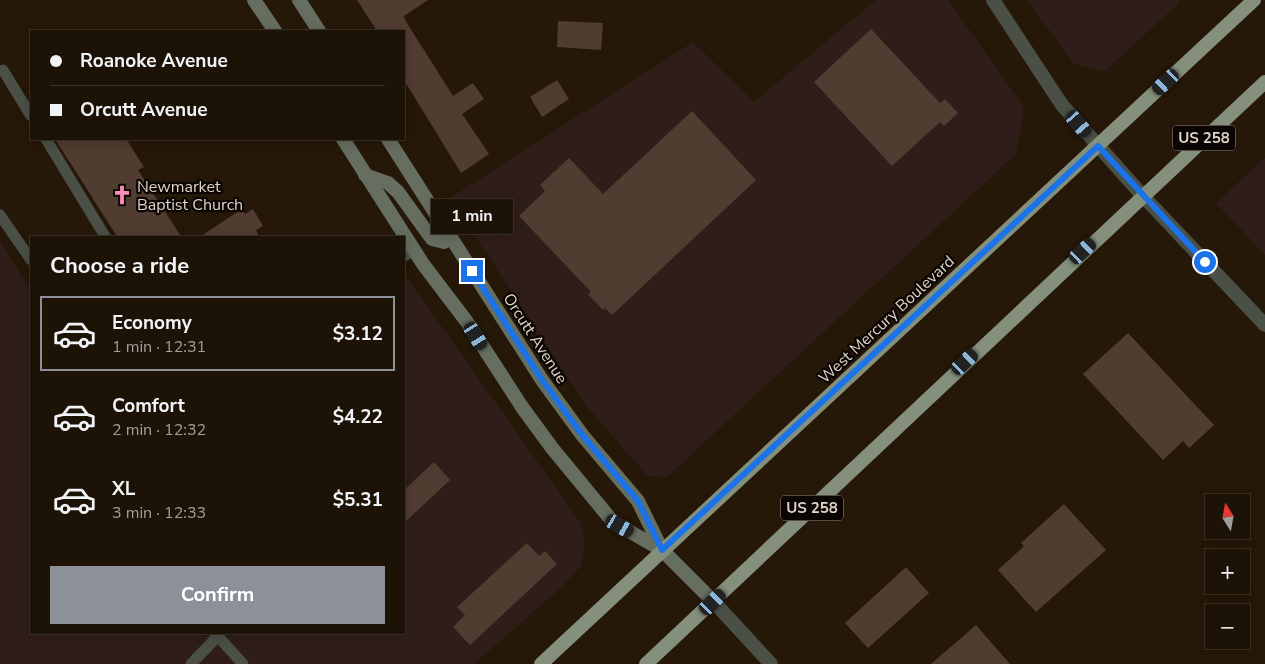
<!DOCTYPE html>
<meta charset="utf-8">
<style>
body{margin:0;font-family:"Nunito Sans",sans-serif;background:#292014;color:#f1f3f6;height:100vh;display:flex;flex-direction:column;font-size:19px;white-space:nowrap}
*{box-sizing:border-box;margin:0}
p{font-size:16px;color:#a09e9b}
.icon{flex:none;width:28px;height:28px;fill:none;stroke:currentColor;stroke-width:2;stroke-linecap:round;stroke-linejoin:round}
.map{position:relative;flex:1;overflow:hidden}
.side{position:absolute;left:30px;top:236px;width:375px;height:398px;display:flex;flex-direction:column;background:#1c1206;border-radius:0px;box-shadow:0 2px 12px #0003,0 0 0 1px #3a3228}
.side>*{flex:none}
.top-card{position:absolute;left:30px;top:30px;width:375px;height:110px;border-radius:0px;box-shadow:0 2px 12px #0003,0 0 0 1px #3a3228;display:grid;align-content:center;height:110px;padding:0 20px;background:#1c1206}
.needle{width:32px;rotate:349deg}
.buttons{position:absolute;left:1205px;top:494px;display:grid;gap:10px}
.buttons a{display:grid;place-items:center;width:45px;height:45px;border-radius:0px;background:#1c1206;box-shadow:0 2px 12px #0003,0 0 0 1px #3a3228;font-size:25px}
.end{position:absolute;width:22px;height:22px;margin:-11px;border:6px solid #1a73e8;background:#fff;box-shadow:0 0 0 2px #fff}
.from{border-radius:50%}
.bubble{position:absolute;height:35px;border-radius:0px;background:#1c1206;box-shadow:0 2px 12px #0003,0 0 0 1px #3a3228;font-size:16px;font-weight:700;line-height:35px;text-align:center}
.car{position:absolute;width:15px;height:30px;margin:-15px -8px;border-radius:6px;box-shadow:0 0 4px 1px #0007;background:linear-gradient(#222 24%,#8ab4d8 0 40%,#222 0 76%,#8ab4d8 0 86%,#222 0)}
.top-card b{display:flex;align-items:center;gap:18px;height:48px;font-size:19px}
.top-card b+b{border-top:1px solid #3a3228}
.top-card i{width:12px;height:12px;background:#f1f3f6}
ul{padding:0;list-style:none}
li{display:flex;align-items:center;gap:15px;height:75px;margin:0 10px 8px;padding:0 10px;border:2px solid transparent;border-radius:0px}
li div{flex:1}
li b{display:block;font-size:19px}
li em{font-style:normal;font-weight:700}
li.selected{border-color:#8c9099}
li>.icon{width:45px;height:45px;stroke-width:1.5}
h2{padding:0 20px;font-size:22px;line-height:60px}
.cta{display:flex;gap:10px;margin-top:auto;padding:10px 20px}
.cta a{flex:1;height:58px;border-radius:0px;background:#8c9099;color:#fff;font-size:20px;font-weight:700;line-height:58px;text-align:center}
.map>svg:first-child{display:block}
</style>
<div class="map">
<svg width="1265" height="664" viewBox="0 0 1265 664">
<rect width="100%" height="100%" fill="#261808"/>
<g fill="#2f1d19">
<polygon points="876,0 948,0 1024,107 1016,154 667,477 648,476 588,408 450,198 693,42 754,102"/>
<polygon points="1027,0 1178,0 1180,2 1104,72 1074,64"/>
<polygon points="1265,158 1265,255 1216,203"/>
<polygon points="0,242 31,290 31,632 404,632 404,278 406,276 580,522 585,540 581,566 564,585 474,664 0,664"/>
</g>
<g fill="#513c31">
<polygon points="357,0 428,0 404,16 405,20 453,96 473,83 484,99 462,114 489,154 461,173 404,80 404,31 377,31"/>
<polygon points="558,21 603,23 601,50 557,47"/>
<polygon points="871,29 940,103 945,99 958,113 944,126 940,122 892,166 814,82"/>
<polygon points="557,80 569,99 542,117 530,97"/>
<polygon points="692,111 756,180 612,315 605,308 603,310 588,294 591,292 519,216 545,191 540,185 569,158 603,194"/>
<polygon points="55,139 126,139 144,167 138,170 182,238 118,238"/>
<polygon points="242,209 245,214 253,209 263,226 256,230 260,238 198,238"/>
<polygon points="1128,333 1214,425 1189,448 1183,441 1163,460 1083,374"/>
<polygon points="434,462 450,480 404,523 404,490"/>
<polygon points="1064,504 1106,550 1036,612 998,570 1024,546 1021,543"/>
<polygon points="527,543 539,556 545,551 557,564 470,645 453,627 465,615 457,607"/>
<polygon points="906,567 929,593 868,648 845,623"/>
<polygon points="976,625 1010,664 931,664"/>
</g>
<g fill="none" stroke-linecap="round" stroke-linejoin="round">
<g stroke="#4b5047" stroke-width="11">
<polyline points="3,70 31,116"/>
<polyline points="46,139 106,238"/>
<polyline points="0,215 31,260"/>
<polyline points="404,256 414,250"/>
<polyline points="214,632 243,664"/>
<polyline points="191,664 217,637"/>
</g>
<g stroke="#4b5047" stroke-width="14">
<polyline points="993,0 1062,105 1142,195 1265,325"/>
<polyline points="713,601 771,664"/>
</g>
<g stroke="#666e60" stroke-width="14">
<polyline points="254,0 275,31"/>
<polyline points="299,0 319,31"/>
<polyline points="343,139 423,264 467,322 522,407 552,448 613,522 662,550 713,601"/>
<polyline points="388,139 542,380 583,436 638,501 662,550"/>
<polyline points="365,175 388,183 398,192 432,239 444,242 451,238"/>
</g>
<g stroke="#84907c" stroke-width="14">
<polyline points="541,664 1254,0"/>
<polyline points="646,664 1265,82"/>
</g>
</g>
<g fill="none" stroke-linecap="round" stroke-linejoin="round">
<polyline stroke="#1a73e8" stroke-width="6" points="472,271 542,380 583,436 638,501 662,550 1098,146 1205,262"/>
</g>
<defs>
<symbol id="church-bare" viewBox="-9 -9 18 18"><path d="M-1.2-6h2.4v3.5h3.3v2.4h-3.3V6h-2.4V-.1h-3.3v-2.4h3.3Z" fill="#ff8eb9" stroke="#0a0502" stroke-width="2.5" paint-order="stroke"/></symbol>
</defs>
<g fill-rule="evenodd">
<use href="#church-bare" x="108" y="181" width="28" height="28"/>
</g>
<g text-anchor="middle" stroke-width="4.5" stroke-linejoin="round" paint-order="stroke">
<g fill="#0a0502" stroke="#9e968e" stroke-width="1">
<rect x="1173" y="125.5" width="62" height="25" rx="4"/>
<rect x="781" y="495.5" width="62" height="25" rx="4"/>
</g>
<g font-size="15" font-weight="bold" fill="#ded4ca">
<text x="1204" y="143">US 258</text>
<text x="812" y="513">US 258</text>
</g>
<g font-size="16" fill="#ded4ca" stroke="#0a0502" text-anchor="start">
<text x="137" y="192">Newmarket<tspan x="137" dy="18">Baptist Church</tspan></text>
</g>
<g font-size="16" fill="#ded4ca" stroke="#0a0502">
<text transform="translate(886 319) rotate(-43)" y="6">West Mercury Boulevard</text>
<text transform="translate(536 338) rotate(57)" y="6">Orcutt Avenue</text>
</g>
</g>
</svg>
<div class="buttons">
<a><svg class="needle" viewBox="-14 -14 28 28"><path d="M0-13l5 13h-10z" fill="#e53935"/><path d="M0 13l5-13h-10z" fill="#a09e9b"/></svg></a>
<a>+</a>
<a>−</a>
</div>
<i class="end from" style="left:1205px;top:262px"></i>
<i class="end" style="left:472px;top:271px"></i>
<div class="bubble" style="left:431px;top:199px;width:82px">1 min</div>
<i class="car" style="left:1166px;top:82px;rotate:227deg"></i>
<i class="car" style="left:1079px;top:124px;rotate:139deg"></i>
<i class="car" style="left:1083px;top:251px;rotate:47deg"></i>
<i class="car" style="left:476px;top:336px;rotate:148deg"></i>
<i class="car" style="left:965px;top:362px;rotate:47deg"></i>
<i class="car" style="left:620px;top:526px;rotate:120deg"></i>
<i class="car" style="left:713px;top:602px;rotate:46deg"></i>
<div class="top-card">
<b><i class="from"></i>Roanoke Avenue</b>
<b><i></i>Orcutt Avenue</b>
</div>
<section class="side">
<h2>Choose a ride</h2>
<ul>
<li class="selected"><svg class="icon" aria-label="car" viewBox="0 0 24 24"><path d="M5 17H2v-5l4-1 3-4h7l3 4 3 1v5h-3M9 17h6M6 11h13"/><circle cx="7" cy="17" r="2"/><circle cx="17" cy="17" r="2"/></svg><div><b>Economy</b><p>1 min · 12:31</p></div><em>$3.12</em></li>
<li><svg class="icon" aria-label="car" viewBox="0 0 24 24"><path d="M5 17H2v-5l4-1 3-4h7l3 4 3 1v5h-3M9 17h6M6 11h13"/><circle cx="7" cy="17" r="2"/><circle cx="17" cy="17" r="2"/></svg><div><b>Comfort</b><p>2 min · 12:32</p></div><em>$4.22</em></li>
<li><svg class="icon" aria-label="car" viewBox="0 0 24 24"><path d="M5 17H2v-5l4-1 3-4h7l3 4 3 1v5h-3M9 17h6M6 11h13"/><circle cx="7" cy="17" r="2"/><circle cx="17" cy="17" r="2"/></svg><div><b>XL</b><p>3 min · 12:33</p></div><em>$5.31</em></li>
</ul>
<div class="cta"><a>Confirm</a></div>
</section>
</div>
